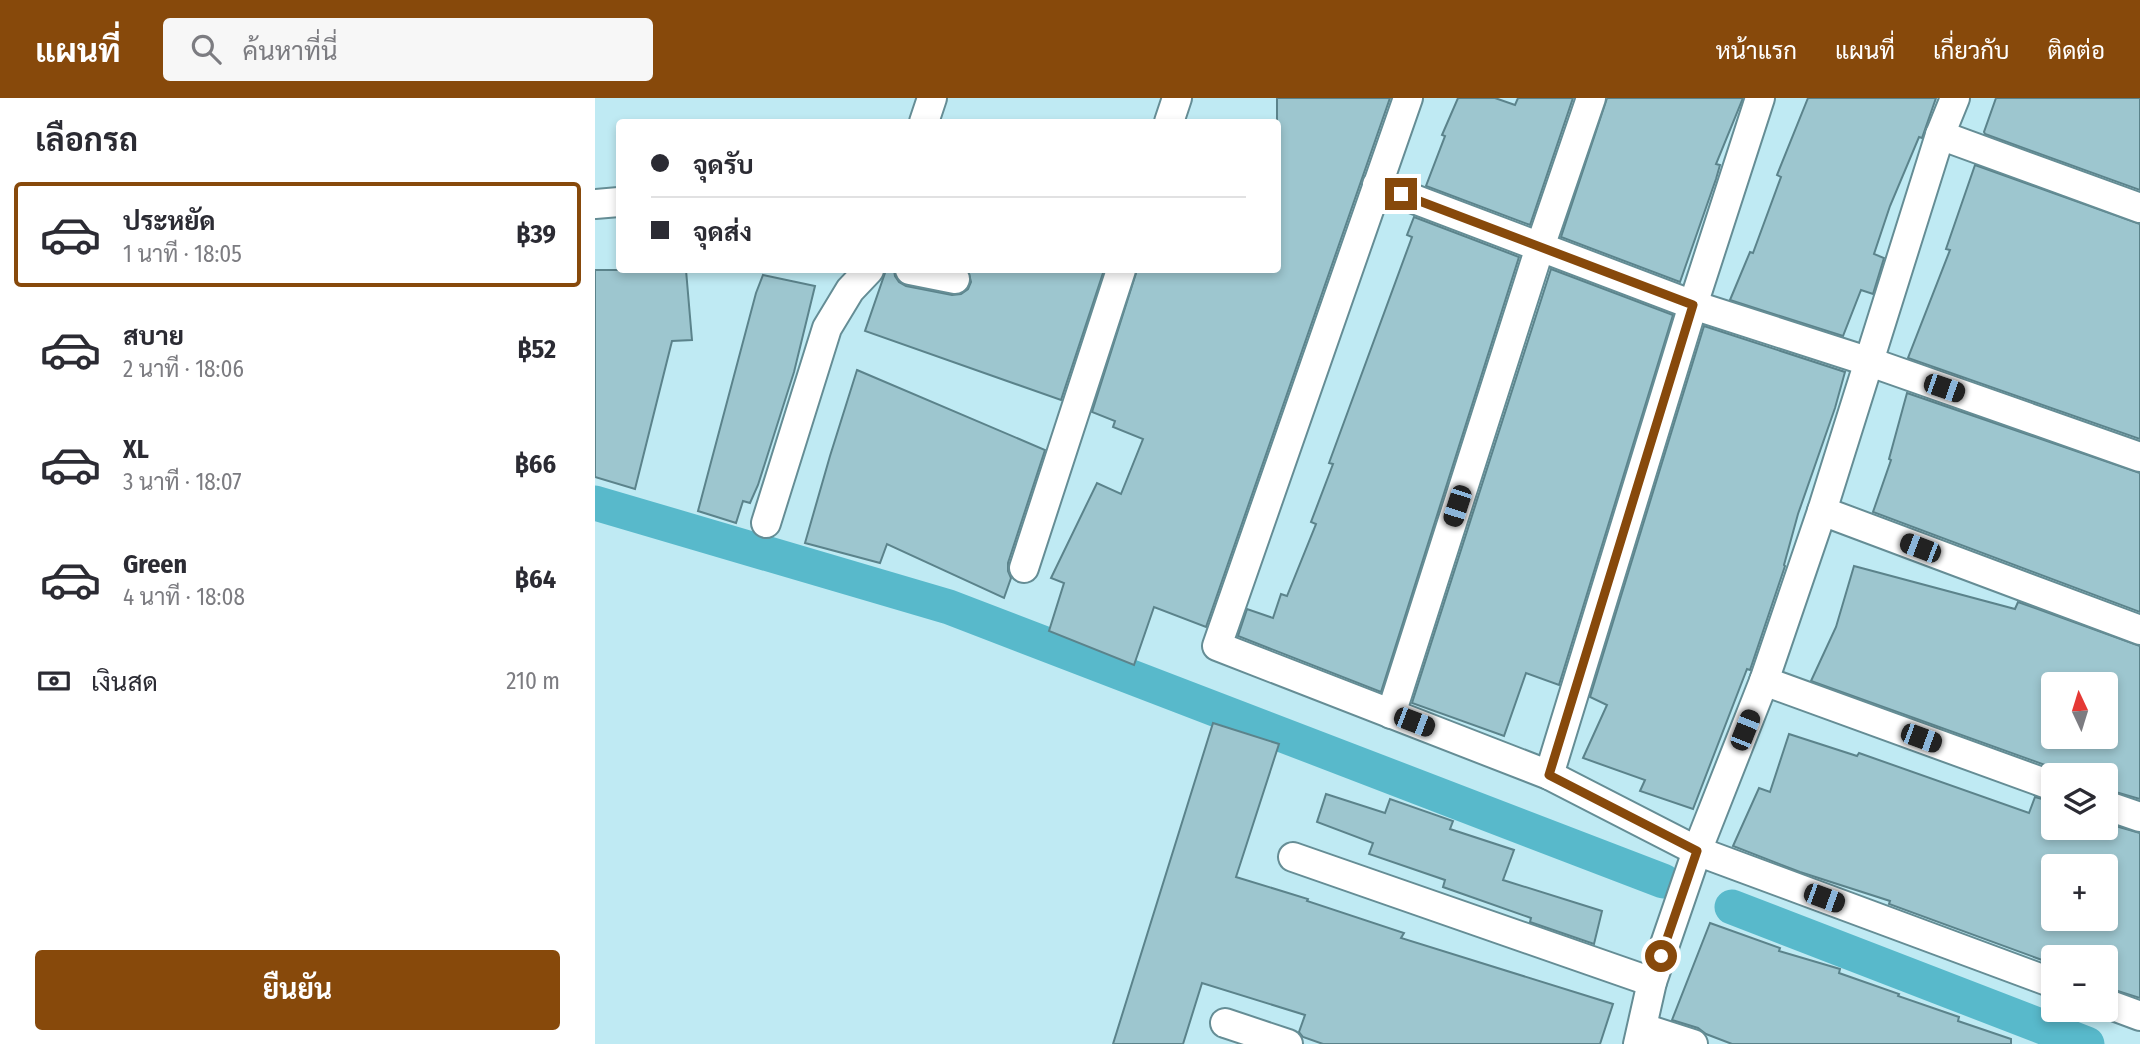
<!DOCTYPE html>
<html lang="th">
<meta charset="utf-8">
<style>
body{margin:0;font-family:"Fira Sans Condensed",Sarabun,sans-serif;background:#f7f7f7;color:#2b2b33;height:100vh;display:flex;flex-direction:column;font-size:26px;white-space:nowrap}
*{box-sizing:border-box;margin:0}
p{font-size:23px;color:#7c7c81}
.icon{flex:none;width:38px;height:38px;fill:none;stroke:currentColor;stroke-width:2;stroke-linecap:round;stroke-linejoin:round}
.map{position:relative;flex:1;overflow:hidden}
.panel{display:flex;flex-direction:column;background:#fff;width:595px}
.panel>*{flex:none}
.guide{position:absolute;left:21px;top:21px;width:665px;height:154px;border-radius:7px;box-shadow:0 4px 10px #0003;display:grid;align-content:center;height:154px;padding:0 35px;background:#fff}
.needle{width:46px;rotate:356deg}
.controls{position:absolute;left:1446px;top:574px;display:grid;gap:14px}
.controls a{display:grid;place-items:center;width:77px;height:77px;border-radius:7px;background:#fff;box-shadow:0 4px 10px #0003;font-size:35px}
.end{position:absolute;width:32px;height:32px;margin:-16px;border:9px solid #87490b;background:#fff;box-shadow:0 0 0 4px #fff}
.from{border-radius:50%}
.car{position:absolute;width:21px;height:42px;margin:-21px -10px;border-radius:9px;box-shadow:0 0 5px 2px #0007;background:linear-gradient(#222 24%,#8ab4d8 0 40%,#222 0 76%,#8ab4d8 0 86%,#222 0)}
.guide b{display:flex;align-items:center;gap:24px;height:66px;font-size:26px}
.guide b+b{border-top:2px solid #e1e1e2}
.guide i{width:18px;height:18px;background:#2b2b33}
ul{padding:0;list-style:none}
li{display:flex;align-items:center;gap:21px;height:105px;margin:0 14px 10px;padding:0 21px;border:4px solid transparent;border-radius:7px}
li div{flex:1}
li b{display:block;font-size:26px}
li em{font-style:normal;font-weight:700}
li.on{border-color:#87490b}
li>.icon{width:63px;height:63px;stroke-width:1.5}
h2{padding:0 35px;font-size:32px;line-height:84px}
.pay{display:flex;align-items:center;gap:18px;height:77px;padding:0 35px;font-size:26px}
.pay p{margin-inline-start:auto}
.primary-button{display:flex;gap:14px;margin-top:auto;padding:14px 35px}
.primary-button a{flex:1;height:80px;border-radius:7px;background:#87490b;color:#fff;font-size:28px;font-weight:700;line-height:80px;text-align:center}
header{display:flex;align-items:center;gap:42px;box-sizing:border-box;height:98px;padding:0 35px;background:#87490b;color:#fff}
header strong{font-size:33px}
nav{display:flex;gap:38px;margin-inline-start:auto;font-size:24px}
.search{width:490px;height:63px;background:#f7f7f7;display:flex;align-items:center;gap:18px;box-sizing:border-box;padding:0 24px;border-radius:7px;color:#7c7c81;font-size:26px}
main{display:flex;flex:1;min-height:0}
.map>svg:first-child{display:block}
</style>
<header>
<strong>แผนที่</strong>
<div class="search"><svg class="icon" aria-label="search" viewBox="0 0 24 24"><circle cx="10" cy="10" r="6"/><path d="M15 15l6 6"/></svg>ค้นหาที่นี่</div>
<nav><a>หน้าแรก</a><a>แผนที่</a><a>เกี่ยวกับ</a><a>ติดต่อ</a></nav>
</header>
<main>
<section class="panel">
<h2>เลือกรถ</h2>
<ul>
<li class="on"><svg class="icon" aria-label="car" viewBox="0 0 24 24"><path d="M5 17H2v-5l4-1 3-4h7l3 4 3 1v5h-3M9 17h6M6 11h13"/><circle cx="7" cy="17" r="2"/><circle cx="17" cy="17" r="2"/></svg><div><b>ประหยัด</b><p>1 นาที · 18:05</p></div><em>฿39</em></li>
<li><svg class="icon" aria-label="car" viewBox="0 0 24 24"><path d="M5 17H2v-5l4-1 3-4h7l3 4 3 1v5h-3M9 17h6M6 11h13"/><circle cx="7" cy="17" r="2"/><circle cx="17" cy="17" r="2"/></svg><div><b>สบาย</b><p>2 นาที · 18:06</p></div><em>฿52</em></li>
<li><svg class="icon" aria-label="car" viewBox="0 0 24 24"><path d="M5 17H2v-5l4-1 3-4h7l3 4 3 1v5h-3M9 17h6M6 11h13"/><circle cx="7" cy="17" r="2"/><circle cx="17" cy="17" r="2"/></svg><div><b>XL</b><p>3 นาที · 18:07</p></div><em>฿66</em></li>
<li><svg class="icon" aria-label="car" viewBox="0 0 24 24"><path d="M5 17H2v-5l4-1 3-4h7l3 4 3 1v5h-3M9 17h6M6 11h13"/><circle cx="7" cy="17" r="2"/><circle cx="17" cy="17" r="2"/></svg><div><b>Green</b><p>4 นาที · 18:08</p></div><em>฿64</em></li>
</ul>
<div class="pay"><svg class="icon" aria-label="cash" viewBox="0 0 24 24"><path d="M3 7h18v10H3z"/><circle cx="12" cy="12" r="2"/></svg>เงินสด<p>210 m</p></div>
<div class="primary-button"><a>ยืนยัน</a></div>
</section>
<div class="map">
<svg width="1545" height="946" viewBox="0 0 1545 946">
<rect width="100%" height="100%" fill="#bfeaf3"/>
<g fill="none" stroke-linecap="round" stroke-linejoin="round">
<g stroke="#58b9cb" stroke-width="35">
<polyline points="0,405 354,509 1068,783"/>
<polyline points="1137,809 1492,946"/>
</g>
</g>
<g fill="#9dc6cf" stroke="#5b838b" stroke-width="2" fill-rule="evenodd">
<polygon points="682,0 795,0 611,529 559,509 539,567 454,533 469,485 456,480 502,385 526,396 548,341 518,329 520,323 497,314 542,172 682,172"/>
<polygon points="863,0 900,0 920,7 923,0 978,0 935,127 831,88 850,38 847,37"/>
<polygon points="1012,0 1148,0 1121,66 1125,67 1121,81 1085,184 966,139"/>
<polygon points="1213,0 1341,0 1327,40 1324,39 1295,108 1279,156 1289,160 1278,196 1266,192 1248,238 1135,202 1155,154 1158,155 1186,79 1182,77"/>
<polygon points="1401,0 1545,0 1545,92 1390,36 1389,34"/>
<polygon points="1380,67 1545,126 1545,341 1313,260 1355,152 1351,151"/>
<polygon points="819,119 924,159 786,594 643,538 652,511 678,520 686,496 692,498 721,426 716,424 738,366 734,365 817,139 812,137"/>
<polygon points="956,171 1078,217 964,587 931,575 909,638 817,605"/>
<polygon points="0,172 91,172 97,242 77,243 40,391 0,379"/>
<polygon points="291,172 299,172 300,178 304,184 311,188 357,197 366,196 373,191 376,184 373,172 509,172 466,302 270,233"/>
<polygon points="168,177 220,188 199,274 163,387 155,405 148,403 141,425 103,413 161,195"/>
<polygon points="1109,228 1250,274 1240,310 1203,416 1189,467 1190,468 1155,572 1152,571 1098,711 1045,693 1050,682 988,660 1012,607 995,599"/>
<polygon points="262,272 450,352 413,465 413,473 416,480 409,500 292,446 285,465 210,445 235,358"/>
<polygon points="1312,295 1545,375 1545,514 1278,414 1296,362 1294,361"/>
<path d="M1259 468 1420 511 1423 504 1545 548V701L1510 691V677H1471L1464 672 1216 583 1241 529ZM1458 586H1510V639H1458Z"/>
<polygon points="618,625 684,646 641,779 713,801 712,803 809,835 806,840 1018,906 1005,946 728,946 708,939 704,934 710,917 607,885 588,946 518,946"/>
<path d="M1194 636 1262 658 1264 655 1434 715 1440 699 1458 704V730H1510V725L1545 735V900L1510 889V859H1458V866L1294 806 1295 803 1205 774 1138 748 1164 690 1175 694ZM1458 768H1510V821H1458Z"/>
<polygon points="731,696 790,715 795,701 858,723 855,731 919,752 908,782 1007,813 999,846 935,824 936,820 848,789 850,782 774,756 778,745 722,724"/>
<polygon points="1115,825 1185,850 1184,853 1245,871 1244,875 1304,896 1303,898 1364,919 1363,923 1416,941 1416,946 1137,946 1111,936 1103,930 1077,922"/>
</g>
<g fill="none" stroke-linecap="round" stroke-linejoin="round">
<defs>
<g id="street">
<polyline points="813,0 622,548 954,677 1102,753 1458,885"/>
<polyline points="329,24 337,0"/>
<polyline points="574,24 582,0"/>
<polyline points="1345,37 1545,110"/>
<polyline points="782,87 1098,207 1275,264 1545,359"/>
<polyline points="0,106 24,104"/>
<polyline points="315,172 360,181"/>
<polyline points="1227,413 1545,532"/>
<polyline points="171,425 232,230 255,192 274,172"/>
<polyline points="429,470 526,172"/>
<polyline points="1169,583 1458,688"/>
<polyline points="796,616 945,149 996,0"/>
<polyline points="954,677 1098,207 1165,0"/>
<polyline points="1510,707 1545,719"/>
<polyline points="698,759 1057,884"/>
<polyline points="1510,905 1545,918"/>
<polyline points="630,925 693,946"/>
<polyline points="1048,930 1098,946"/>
<polyline points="1043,946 1057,884 1102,753 1169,583 1227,413 1345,37 1360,0"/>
</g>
</defs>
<use href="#street" stroke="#658d95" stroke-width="32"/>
<use href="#street" stroke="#fff" stroke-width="28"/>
</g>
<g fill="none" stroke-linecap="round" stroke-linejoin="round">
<polyline stroke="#87490b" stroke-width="9" points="806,96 1098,207 954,677 1102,753 1066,858"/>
</g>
</svg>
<div class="controls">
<a><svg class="needle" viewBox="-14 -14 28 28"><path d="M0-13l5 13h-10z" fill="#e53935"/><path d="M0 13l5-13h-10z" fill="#7c7c81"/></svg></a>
<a><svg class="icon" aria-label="layers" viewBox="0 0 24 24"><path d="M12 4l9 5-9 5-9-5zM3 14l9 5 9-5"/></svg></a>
<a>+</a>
<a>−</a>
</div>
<i class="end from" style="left:1066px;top:858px"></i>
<i class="end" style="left:806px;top:96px"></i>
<i class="car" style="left:1349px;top:290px;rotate:109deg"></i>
<i class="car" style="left:862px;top:408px;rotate:198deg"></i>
<i class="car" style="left:1325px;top:450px;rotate:291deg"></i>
<i class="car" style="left:819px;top:624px;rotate:111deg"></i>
<i class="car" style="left:1150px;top:632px;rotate:22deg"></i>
<i class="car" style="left:1326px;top:640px;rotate:110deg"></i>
<i class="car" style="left:1229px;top:800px;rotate:110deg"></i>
<div class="guide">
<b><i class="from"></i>จุดรับ</b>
<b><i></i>จุดส่ง</b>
</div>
</div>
</main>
